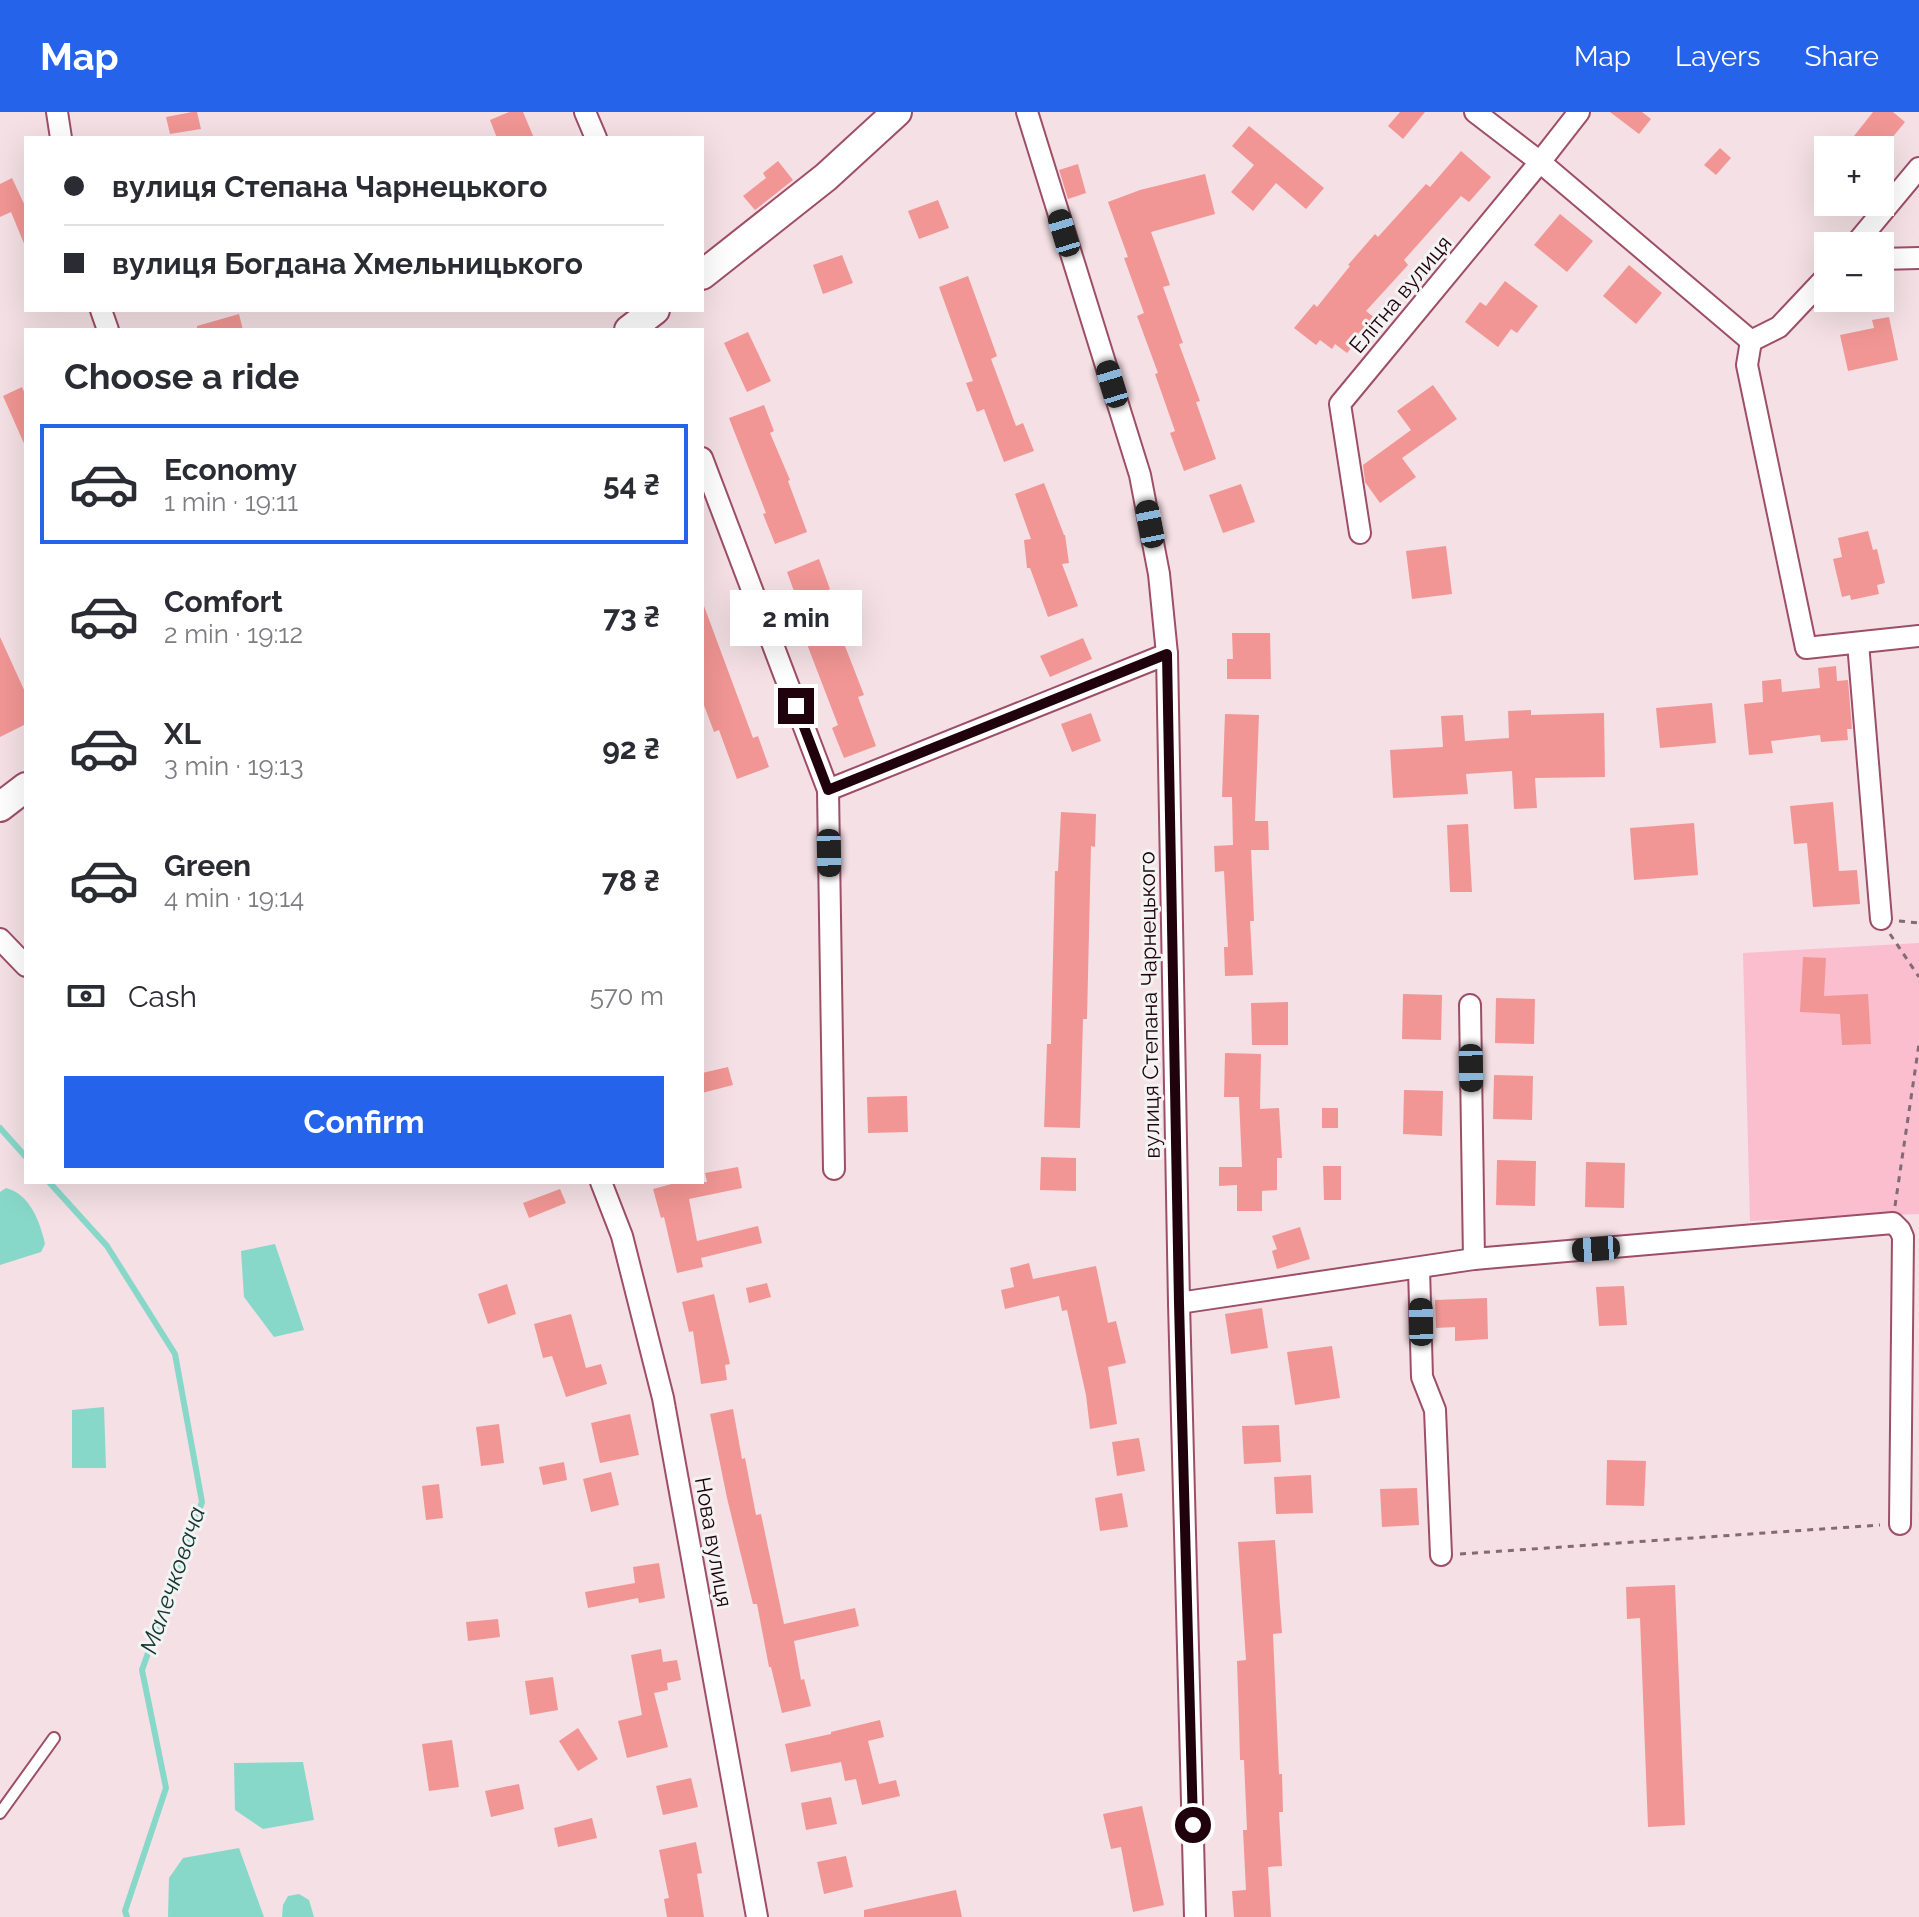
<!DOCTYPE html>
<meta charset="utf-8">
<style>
body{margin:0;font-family:Raleway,sans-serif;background:#f7f7f7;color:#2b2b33;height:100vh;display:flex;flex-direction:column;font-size:30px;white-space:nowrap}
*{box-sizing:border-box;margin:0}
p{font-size:26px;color:#7c7c81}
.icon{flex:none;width:44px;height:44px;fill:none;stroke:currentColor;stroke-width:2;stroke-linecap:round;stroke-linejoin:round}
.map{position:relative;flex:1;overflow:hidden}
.sheet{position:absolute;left:24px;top:216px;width:680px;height:856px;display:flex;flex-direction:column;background:#fff;border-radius:0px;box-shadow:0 8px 32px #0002}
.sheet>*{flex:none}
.top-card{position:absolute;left:24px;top:24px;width:680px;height:176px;border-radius:0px;box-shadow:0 8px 32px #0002;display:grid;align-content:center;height:176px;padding:0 40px;background:#fff}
.fabs{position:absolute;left:1814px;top:24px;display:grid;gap:16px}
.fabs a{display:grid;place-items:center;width:80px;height:80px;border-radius:0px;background:#fff;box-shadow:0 8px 32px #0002;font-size:40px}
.end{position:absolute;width:36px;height:36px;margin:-18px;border:10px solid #1f020c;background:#fff;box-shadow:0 0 0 4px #fff}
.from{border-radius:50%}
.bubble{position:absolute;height:56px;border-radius:0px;background:#fff;box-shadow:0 8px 32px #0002;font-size:26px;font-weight:700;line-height:56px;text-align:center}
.car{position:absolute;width:24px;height:48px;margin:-24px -12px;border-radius:10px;box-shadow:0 0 6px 2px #0007;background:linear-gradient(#222 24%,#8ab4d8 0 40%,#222 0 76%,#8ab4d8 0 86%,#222 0)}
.top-card b{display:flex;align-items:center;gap:28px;height:76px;font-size:30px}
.top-card b+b{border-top:2px solid #e1e1e2}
.top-card i{width:20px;height:20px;background:#2b2b33}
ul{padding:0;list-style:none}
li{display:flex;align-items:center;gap:24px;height:120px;margin:0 16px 12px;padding:0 24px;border:4px solid transparent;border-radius:0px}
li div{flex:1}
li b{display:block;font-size:30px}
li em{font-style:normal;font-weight:700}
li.on{border-color:#2563eb}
li>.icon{width:72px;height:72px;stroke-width:1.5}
h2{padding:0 40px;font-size:36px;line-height:96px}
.pay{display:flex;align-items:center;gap:20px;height:88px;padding:0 40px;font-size:30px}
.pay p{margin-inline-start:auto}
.button{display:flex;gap:16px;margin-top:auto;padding:16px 40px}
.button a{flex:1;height:92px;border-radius:0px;background:#2563eb;color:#fff;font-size:32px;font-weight:700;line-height:92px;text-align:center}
header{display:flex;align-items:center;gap:48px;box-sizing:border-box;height:112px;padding:0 40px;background:#2563eb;color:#fff}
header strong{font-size:38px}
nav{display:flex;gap:44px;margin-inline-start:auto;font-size:28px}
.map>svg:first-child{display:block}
</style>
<header>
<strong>Map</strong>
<nav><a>Map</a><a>Layers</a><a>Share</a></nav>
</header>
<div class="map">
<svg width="1919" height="1805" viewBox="0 0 1919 1805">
<rect width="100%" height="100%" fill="#f4e0e5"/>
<polygon fill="#fabece" points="1919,831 1919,1102 1750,1109 1743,841"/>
<g fill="#87d8c9">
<path d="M6 1076C30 1082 40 1110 45 1132L41 1140 0 1153V1080Z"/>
<polygon points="275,1132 304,1218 274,1225 244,1185 241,1139"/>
<polygon points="104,1295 106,1356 72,1356 72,1298"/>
<polygon points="303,1650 314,1708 263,1717 235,1698 234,1651"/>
<polygon points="239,1736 264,1805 168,1805 169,1766 183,1746"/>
<polygon points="299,1782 309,1788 314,1805 282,1805 283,1793 288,1784"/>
</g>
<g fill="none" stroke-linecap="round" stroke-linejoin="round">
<g stroke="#87d8c9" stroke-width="6">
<polyline points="0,1016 26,1045"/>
<polyline points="49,1070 107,1134 175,1242 202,1390 142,1558 166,1676 125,1799 127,1805"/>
</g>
</g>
<g fill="#f19694">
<polygon points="192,0 197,0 201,17 170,22 166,5"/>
<polygon points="509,0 523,0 534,26 497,26 490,8"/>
<polygon points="1400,0 1425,0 1403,27 1388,14"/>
<polygon points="1610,0 1642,0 1651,7 1639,22"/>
<polygon points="1873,0 1893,0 1905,10 1882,38 1843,38"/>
<polygon points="1249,14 1324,76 1306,97 1276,71 1253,99 1231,80 1254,53 1232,34"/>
<polygon points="1720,36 1731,46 1716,63 1704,53"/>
<polygon points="1461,39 1491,65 1469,90 1461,84 1404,148 1408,153 1366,199 1375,206 1347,241 1335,232 1332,237 1320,228 1316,233 1294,216 1314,192 1317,195 1350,154 1348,153 1375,122 1378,125 1426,72 1430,75"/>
<polygon points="778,49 793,68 755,98 743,84 766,66 763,61"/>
<polygon points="1078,52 1086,81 1068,87 1059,58"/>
<polygon points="1205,62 1215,102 1151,120 1170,173 1163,175 1183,231 1179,232 1200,289 1196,290 1216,347 1184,359 1170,321 1175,319 1155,262 1158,261 1137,204 1144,201 1124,146 1128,145 1108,90 1140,78"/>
<polygon points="12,66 26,96 25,134 11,100 0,105 0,72"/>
<polygon points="938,88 949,116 919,127 908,99"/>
<polygon points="1560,102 1593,129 1567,160 1534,133"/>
<polygon points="842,143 853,171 823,182 813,153"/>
<polygon points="1629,153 1662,181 1636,212 1603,184"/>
<polygon points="968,164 997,244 991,247 1016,314 1023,311 1034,339 1004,350 984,297 977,300 966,271 973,269 939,175"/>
<polygon points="1505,169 1538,194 1517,221 1511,217 1498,235 1465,210 1480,190 1486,194"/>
<polygon points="239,202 243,218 197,218 197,214"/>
<polygon points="1889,205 1898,248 1848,259 1840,223 1874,216 1872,208"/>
<polygon points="748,220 771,269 747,280 724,231"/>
<polygon points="1433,273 1457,307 1402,346 1416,365 1380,391 1365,370 1363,353 1411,318 1397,299"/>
<polygon points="22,275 26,284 26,336 3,284"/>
<polygon points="764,293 774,319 770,321 790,368 788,369 807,420 775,432 763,402 766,401 729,306"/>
<polygon points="1044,371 1064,423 1065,423 1069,451 1062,452 1078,494 1048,505 1030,456 1027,456 1024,428 1031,427 1015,382"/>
<polygon points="1241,372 1255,410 1223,421 1209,383"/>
<polygon points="1868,419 1873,438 1877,437 1885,471 1877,473 1879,482 1851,488 1850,483 1842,485 1833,447 1842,445 1838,426"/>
<polygon points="1446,434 1452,482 1412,487 1406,439"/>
<polygon points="819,447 830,477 824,480 864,583 858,585 876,634 844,646 832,616 838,613 800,514 806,512 787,460"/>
<polygon points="702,494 704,494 753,626 758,624 769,655 737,667 719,618 714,620 702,588"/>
<polygon points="1232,521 1270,521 1271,567 1227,567 1227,547 1233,547"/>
<polygon points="0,525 26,582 26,612 0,625"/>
<polygon points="1083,526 1092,547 1050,565 1040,544"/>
<polygon points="1836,554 1837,569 1848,568 1852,617 1847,617 1848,628 1821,630 1820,623 1787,627 1771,629 1773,641 1749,643 1744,592 1763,590 1762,569 1781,567 1782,580 1820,576 1818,556"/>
<polygon points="1712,591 1716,631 1660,636 1656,596"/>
<polygon points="1531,598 1531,603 1604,601 1605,665 1535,666 1537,696 1514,697 1512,659 1466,662 1468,682 1393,686 1390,638 1443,635 1441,604 1463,603 1465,629 1509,626 1508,599"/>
<polygon points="1091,601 1101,629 1072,640 1061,612"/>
<polygon points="1225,602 1259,603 1255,709 1268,709 1269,738 1251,738 1254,809 1250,809 1253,863 1225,864 1224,835 1228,835 1224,759 1215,760 1214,734 1233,733 1232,685 1222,685"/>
<polygon points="1833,690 1839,759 1857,758 1860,792 1813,795 1807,731 1794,732 1790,694"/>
<polygon points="1061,700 1096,702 1095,735 1091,734 1087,907 1083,907 1080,1016 1044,1015 1047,932 1051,932 1055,759 1058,759"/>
<polygon points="1694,711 1698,763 1634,768 1630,716"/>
<polygon points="1468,712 1472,780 1450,780 1447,713"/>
<polygon points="1803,845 1826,846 1824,884 1868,882 1871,932 1842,933 1840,902 1800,900"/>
<polygon points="1403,882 1442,883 1441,928 1402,927"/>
<polygon points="1496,886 1535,887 1534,932 1495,931"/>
<polygon points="1288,890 1288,933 1252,933 1251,891"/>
<polygon points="1225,941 1261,942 1260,997 1279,996 1282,1046 1277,1046 1277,1078 1262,1079 1262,1099 1237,1099 1237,1073 1219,1074 1219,1055 1242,1055 1239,985 1224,985"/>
<polygon points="728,955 733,973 702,981 702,961"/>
<polygon points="1494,963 1533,964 1532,1008 1493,1007"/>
<polygon points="1404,978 1443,979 1442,1024 1403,1022"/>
<polygon points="907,984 908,1020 868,1021 867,985"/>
<rect x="1322" y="996" width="16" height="20"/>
<polygon points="1041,1045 1076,1046 1076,1079 1040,1078"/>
<polygon points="1497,1048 1536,1049 1535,1094 1496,1093"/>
<polygon points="1586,1050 1625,1051 1624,1096 1585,1095"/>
<polygon points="1323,1054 1341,1054 1341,1088 1324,1088"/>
<polygon points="738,1055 742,1076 689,1087 697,1129 758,1114 762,1131 701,1146 703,1155 677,1161 664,1105 661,1106 653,1077 679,1070 707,1070 705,1061"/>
<polygon points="560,1077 566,1091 529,1106 523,1091"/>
<polygon points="1300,1115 1310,1147 1277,1157 1272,1139 1277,1137 1272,1124"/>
<polygon points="1029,1151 1033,1167 1096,1154 1108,1211 1116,1209 1126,1251 1108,1255 1117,1312 1090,1317 1086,1283 1067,1198 1062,1199 1059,1184 1005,1197 1001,1178 1014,1175 1010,1156"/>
<polygon points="767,1171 771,1185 749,1191 746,1176"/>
<polygon points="507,1172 516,1202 488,1212 478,1182"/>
<polygon points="1624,1174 1627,1213 1599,1214 1596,1175"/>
<polygon points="714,1182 730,1252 725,1253 727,1268 701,1272 693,1219 689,1220 682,1190"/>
<polygon points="1487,1186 1488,1227 1455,1229 1455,1215 1436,1216 1435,1188"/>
<polygon points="1262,1196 1268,1236 1231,1242 1225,1202"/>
<polygon points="571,1202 586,1256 601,1252 607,1272 566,1285 552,1244 543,1246 534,1212"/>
<polygon points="1332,1234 1340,1286 1295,1293 1287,1240"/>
<polygon points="733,1297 742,1347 745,1346 756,1403 761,1402 784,1512 855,1496 859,1514 794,1529 801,1568 804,1567 811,1594 782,1601 771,1555 769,1555 757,1492 753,1492 727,1386 710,1302"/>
<polygon points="630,1302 639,1343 600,1351 591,1311"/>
<polygon points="499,1312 504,1351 481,1354 476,1315"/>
<polygon points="1279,1313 1281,1350 1244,1352 1242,1314"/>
<polygon points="1139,1326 1145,1359 1117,1364 1112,1330"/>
<polygon points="1607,1348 1646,1349 1644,1394 1606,1393"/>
<polygon points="564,1350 567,1368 543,1373 539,1355"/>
<polygon points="611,1360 619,1393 591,1400 583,1367"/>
<polygon points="1311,1363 1313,1401 1276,1402 1274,1365"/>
<polygon points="439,1372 443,1406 426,1408 422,1374"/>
<polygon points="1417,1376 1419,1413 1382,1415 1380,1377"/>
<polygon points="1122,1381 1128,1415 1100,1419 1095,1386"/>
<polygon points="1275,1428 1282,1521 1273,1522 1279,1662 1282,1662 1283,1700 1279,1700 1282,1754 1268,1755 1271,1805 1234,1805 1232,1779 1246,1778 1243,1718 1247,1718 1244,1648 1240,1648 1239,1610 1237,1549 1246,1548 1238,1430"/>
<polygon points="659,1451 665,1486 639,1491 638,1486 588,1496 585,1480 635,1471 633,1455"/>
<polygon points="1675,1473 1685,1713 1648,1715 1640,1506 1627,1507 1626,1475"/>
<polygon points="498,1507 500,1525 468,1529 466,1510"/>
<polygon points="661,1537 663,1550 677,1548 681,1568 667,1571 668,1578 654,1581 668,1635 627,1646 618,1609 642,1603 631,1543"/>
<polygon points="553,1565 558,1598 530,1603 525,1569"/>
<polygon points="880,1608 884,1625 868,1629 879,1672 896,1668 900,1684 862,1693 856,1667 845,1669 841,1650 791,1660 785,1632 831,1622 831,1620"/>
<polygon points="578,1616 598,1647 578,1659 559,1629"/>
<polygon points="452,1628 459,1675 429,1679 422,1632"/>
<polygon points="691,1666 698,1695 663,1703 656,1674"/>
<polygon points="519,1672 524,1697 491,1705 485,1679"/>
<polygon points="831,1685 837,1712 806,1718 801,1691"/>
<polygon points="1142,1694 1164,1793 1133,1800 1121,1735 1111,1737 1103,1702"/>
<polygon points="592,1706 597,1726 558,1735 554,1716"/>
<polygon points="696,1730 702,1761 697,1762 704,1805 667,1805 664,1787 669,1786 659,1738"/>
<polygon points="846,1744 853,1775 824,1782 817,1750"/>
<polygon points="956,1778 962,1805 864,1805 864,1798"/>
</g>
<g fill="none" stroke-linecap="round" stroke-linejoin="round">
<defs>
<polyline id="lane" points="0,1701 54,1626"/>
<g id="street">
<polyline points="57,0 61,26"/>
<polyline points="585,0 596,26"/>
<polyline points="1027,0 1140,363 1159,462 1167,542 1179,1191 1195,1805"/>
<polyline points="1475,0 1540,50 1751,229 1779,215 1828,163"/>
<polyline points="1854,134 1919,56"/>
<polyline points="1880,147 1919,146"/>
<polyline points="101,198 108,218"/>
<polyline points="1751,229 1747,253 1806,536 1919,524"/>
<polyline points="702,346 828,678 834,1057"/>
<polyline points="1360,421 1340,292 1540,50 1579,0"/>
<polyline points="1858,531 1881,807"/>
<polyline points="828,678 1167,542"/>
<polyline points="0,827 26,854"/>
<polyline points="1470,893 1474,1147"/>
<polyline points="601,1070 622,1124 663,1286 757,1805"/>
<polyline points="1419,1156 1422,1265 1435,1298 1441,1443"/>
<polyline points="1179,1191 1474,1147 1893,1111 1900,1118 1903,1125 1900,1412"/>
</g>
<g id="secondary">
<polyline points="702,163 826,65 897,0"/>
<polyline points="629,218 655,198"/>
<polyline points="0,695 26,675"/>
</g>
</defs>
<use href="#lane" stroke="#9e4e68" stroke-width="14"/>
<use href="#street" stroke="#9e4e68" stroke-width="24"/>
<use href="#secondary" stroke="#9e4e68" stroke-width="32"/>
<g stroke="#836b72" stroke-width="3" stroke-dasharray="6 6" stroke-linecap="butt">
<polyline points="1899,809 1919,811"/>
<polyline points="1890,822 1919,865"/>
<polyline points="1895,1094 1919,932"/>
<polyline points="1460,1442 1880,1413"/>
</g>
<use href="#lane" stroke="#fff" stroke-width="10"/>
<use href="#street" stroke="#fff" stroke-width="20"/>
<use href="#secondary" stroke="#fff" stroke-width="28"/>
</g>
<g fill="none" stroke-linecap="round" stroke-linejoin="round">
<polyline stroke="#1f020c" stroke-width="10" points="796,594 828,678 1167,542 1179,1191 1193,1713"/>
</g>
<g text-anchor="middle" stroke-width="6" stroke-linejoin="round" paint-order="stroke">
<g font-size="22" fill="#1f020c" stroke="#f3f3f3">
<text transform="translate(1400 182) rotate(-50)" y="8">Елітна вулиця</text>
<text transform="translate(1149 893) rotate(-91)" y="8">вулиця Степана Чарнецького</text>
<text transform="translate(714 1430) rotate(80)" y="8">Нова вулиця</text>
</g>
<g font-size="24" font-style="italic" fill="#113731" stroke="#f3f3f3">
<text transform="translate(173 1468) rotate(-71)" y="8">Малечковача</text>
</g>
</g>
</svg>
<div class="fabs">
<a>+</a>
<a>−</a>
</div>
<i class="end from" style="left:1193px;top:1713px"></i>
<i class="end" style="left:796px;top:594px"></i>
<div class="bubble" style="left:730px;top:478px;width:132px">2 min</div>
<i class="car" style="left:1064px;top:121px;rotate:343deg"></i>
<i class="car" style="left:1112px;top:272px;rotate:343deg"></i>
<i class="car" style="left:1150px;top:412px;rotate:349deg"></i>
<i class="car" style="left:829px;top:741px;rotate:179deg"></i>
<i class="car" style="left:1471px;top:956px;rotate:179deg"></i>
<i class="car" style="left:1596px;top:1137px;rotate:266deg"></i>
<i class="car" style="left:1421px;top:1210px;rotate:359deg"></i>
<div class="top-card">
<b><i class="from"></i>вулиця Степана Чарнецького</b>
<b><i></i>вулиця Богдана Хмельницького</b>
</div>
<section class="sheet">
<h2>Choose a ride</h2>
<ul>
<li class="on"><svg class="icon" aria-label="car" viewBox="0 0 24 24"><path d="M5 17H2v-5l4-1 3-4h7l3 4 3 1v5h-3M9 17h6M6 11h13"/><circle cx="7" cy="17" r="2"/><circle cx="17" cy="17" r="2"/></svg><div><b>Economy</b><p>1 min · 19:11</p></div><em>54 ₴</em></li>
<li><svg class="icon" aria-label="car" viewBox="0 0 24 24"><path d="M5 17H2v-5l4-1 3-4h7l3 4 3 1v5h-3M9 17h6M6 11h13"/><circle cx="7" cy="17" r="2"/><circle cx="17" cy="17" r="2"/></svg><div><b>Comfort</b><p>2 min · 19:12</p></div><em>73 ₴</em></li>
<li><svg class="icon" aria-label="car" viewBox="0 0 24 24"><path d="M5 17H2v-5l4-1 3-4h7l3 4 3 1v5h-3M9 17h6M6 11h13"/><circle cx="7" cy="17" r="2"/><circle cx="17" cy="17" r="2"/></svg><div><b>XL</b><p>3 min · 19:13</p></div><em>92 ₴</em></li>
<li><svg class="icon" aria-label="car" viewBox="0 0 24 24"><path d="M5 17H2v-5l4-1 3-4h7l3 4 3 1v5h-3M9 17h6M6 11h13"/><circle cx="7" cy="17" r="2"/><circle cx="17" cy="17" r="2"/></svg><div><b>Green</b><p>4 min · 19:14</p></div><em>78 ₴</em></li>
</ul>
<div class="pay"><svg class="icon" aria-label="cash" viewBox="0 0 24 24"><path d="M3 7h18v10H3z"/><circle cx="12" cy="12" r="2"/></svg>Cash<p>570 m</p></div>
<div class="button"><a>Confirm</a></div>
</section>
</div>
